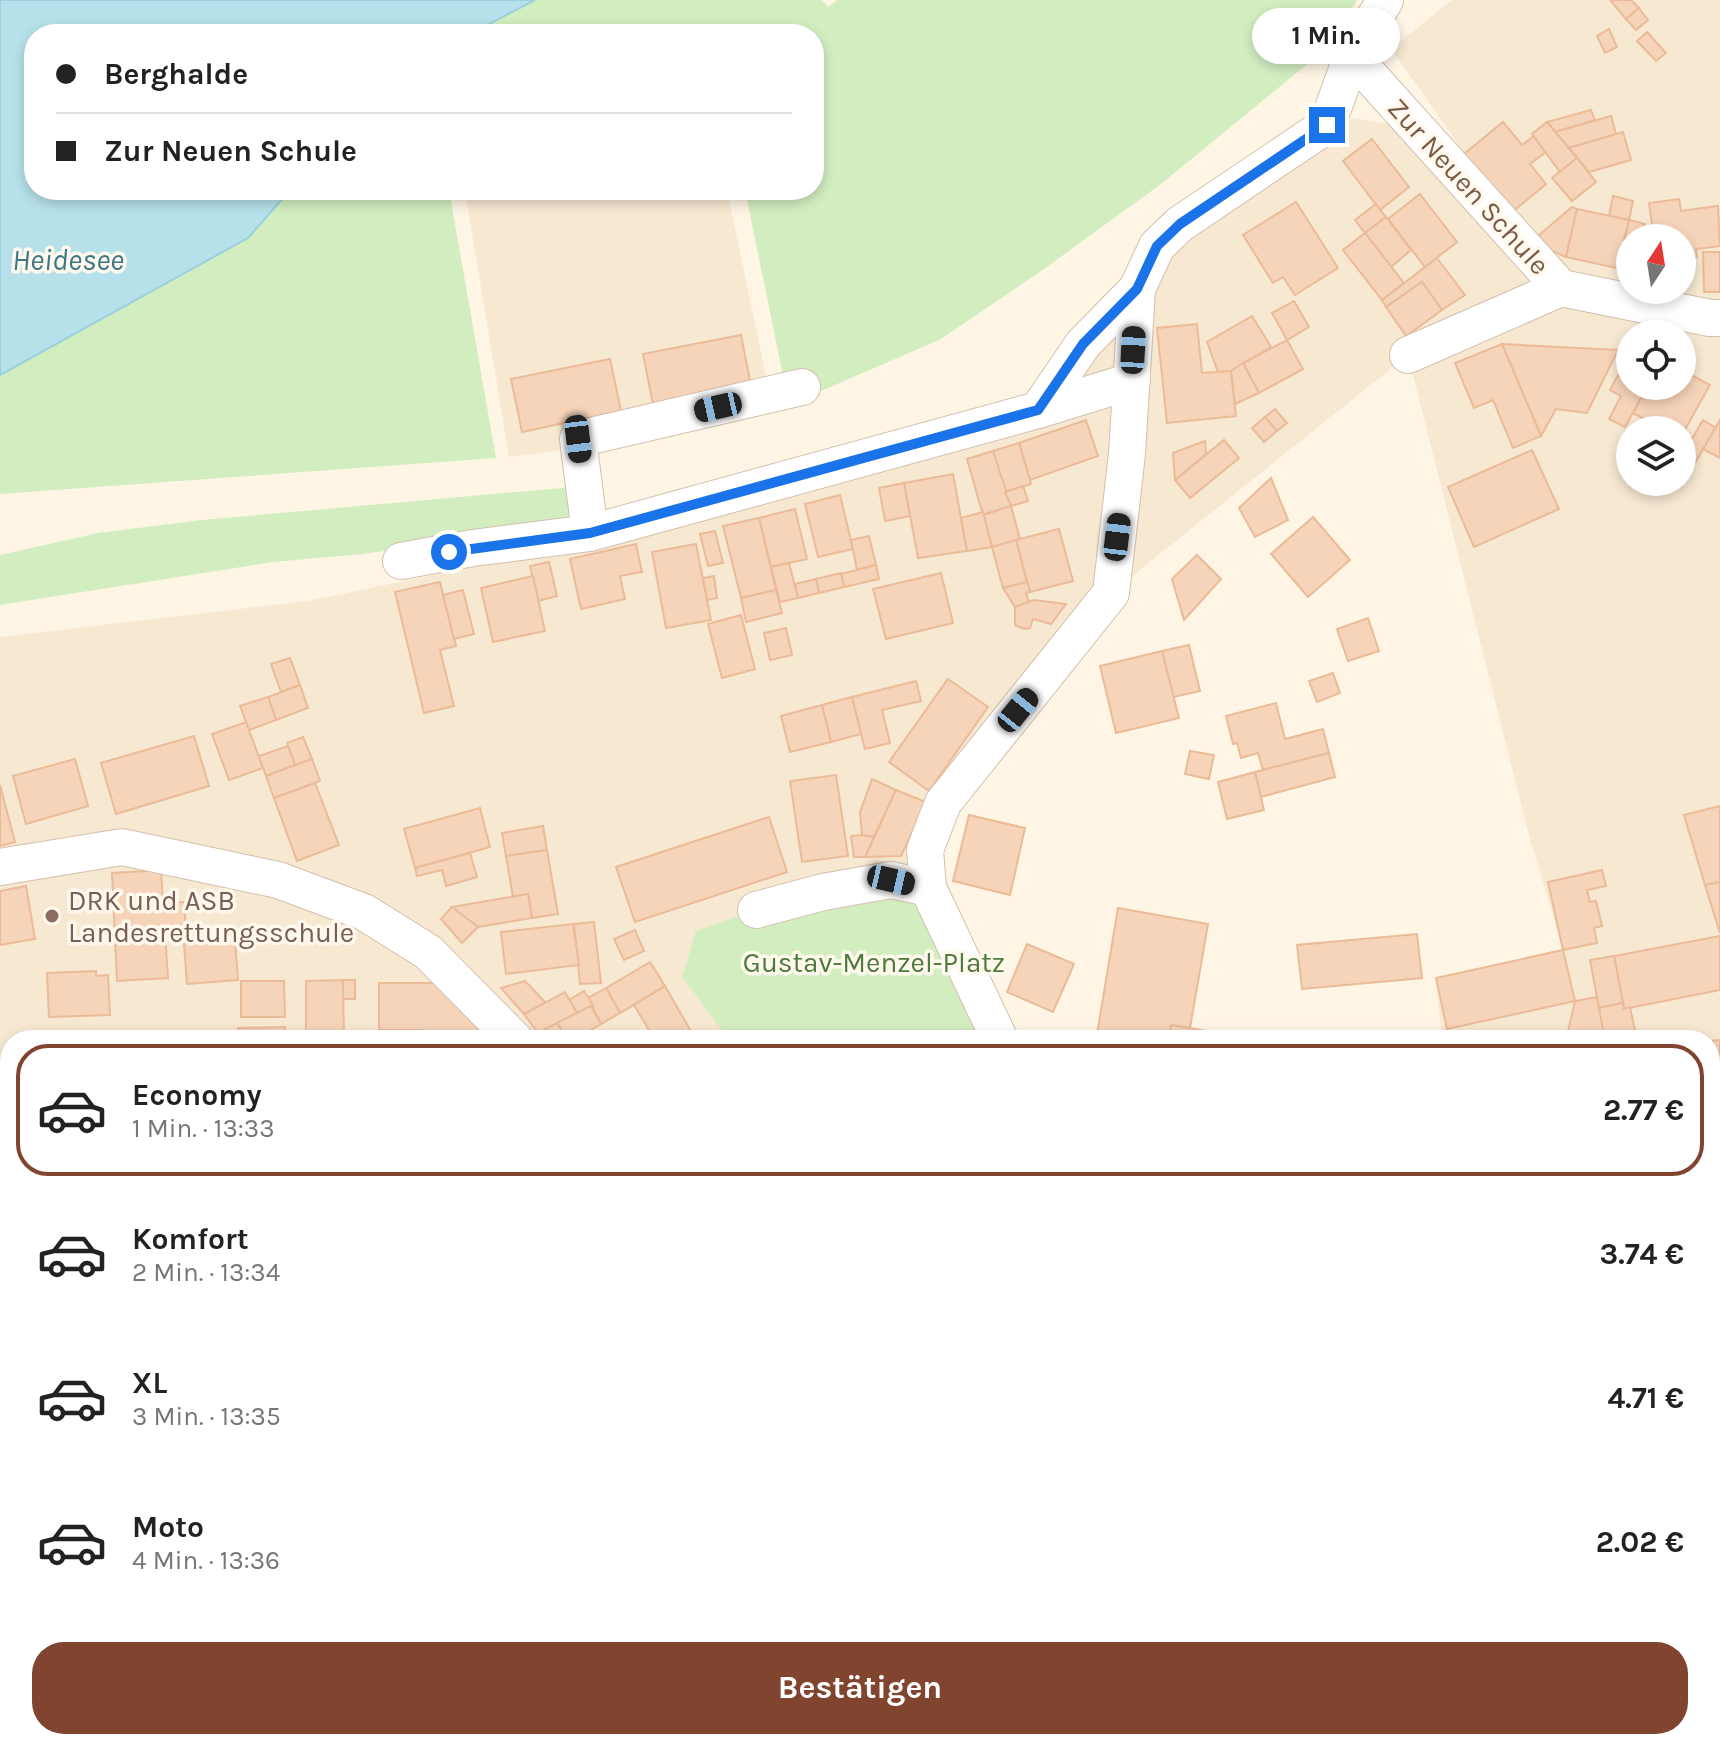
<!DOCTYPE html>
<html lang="de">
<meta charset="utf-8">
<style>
body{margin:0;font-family:Karla,sans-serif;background:#f6f6f6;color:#222;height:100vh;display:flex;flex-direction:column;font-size:30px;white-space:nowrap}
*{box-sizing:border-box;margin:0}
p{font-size:26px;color:#767676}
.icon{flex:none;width:44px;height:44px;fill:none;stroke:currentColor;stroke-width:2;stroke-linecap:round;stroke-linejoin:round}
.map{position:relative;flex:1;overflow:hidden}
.drawer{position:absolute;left:0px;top:1030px;width:1720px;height:720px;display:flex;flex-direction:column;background:#fff;border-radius:32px 32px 0 0;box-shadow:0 4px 12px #0003}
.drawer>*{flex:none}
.guide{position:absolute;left:24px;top:24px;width:800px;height:176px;border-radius:32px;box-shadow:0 4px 12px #0003;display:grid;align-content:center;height:176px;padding:0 32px;background:#fff}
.needle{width:52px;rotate:12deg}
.controls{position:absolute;left:1616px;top:224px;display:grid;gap:16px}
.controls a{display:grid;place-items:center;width:80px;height:80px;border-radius:50%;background:#fff;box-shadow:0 4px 12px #0003;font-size:40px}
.end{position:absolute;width:36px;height:36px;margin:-18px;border:10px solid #1a73e8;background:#fff;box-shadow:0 0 0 4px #fff}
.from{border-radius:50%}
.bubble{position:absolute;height:56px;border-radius:28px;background:#fff;box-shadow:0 4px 12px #0003;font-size:26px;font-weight:700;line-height:56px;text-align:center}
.car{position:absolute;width:24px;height:48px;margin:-24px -12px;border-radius:10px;box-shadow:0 0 6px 2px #0007;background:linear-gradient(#222 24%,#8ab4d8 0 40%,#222 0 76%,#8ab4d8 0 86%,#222 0)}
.guide b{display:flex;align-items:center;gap:28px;height:76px;font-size:30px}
.guide b+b{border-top:2px solid #e0e0e0}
.guide i{width:20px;height:20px;background:#222}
ul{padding:14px 0 0;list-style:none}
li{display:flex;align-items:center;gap:24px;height:132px;margin:0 16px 12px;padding:0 16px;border:4px solid transparent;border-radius:32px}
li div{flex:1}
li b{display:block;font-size:30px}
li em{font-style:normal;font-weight:700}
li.current{border-color:#80442f}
li>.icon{width:72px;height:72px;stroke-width:1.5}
.primary-button{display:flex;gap:16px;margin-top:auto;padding:16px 32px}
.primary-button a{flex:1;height:92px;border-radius:32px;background:#80442f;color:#fff;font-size:32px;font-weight:700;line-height:92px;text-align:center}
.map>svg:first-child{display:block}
</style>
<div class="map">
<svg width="1720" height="1750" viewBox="0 0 1720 1750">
<rect width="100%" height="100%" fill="#fef5e5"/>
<g fill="#f7e8d2" fill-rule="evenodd">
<path d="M1452 0H1720V1156L1710 1157V1040H1442L1436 978 1563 949 1528 832 1408 355 1111 593 943 803 928 888 682 977 729 1040H10V1485H0V637L308 601 587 543 570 449 509 457 465 190H727L772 405 589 445 607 539 1043 418 1178 237 1354 118 1388 124 1557 283 1391 49ZM1630 238H1682V290H1630ZM1630 334H1682V386H1630ZM1630 430H1682V482H1630Z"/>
<polygon points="1720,1173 1720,1750 1124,1750 1125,1740 1710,1740 1710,1235"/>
<polygon points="0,1494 10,1494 10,1740 363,1740 236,1750 0,1750"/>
<polygon points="542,1740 1105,1740 1104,1750 367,1750"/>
</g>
<g fill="#d2eec1">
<polygon points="535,0 821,0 829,7 837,0 1357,0 1327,48 1161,184 1044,269 941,339 789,405 745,190 814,190 814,34 470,34"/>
<polygon points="290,190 449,190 496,458 0,494 0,375 248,238"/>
<polygon points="572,487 572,509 565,520 530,531 363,554 273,562 0,605 0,555 98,533 202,520"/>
<polygon points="928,888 1000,1040 729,1040 682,977 696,931 756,910"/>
</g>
<polygon fill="#b7e1ea" stroke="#9cd0dd" stroke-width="2" points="0,0 535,0 470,34 34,34 34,190 290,190 248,238 0,375"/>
<g fill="#f6d4ba" stroke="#ebbb98" stroke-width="2">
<polygon points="1610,0 1631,0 1639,8 1626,19"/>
<polygon points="1639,8 1648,20 1636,30 1626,19"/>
<polygon points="1609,29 1617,47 1605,53 1597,36"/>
<polygon points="1647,32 1666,53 1656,61 1637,41"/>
<polygon points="1591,110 1595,120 1555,132 1547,122"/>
<polygon points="1611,116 1616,134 1569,148 1555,132"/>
<polygon points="1503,122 1522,145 1534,136 1546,152 1530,164 1546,184 1511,213 1463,155"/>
<polygon points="1547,122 1577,158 1560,172 1532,134"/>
<polygon points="1623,132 1631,160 1589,172 1569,148"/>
<polygon points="1372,139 1409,187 1380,210 1343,161"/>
<polygon points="1577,158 1596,182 1572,201 1552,178"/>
<polygon points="1420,194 1457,242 1425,267 1388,219"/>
<polygon points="1613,196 1633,201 1629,220 1609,216"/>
<polygon points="1679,199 1681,211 1718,206 1720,246 1696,249 1697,257 1685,259 1682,238 1654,238 1649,203"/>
<polygon points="1296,202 1338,268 1295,295 1283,277 1273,283 1243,235"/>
<polygon points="1376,204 1386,217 1365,233 1355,220"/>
<polygon points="1572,207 1577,209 1566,257 1550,250 1538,236"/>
<polygon points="1577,209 1629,220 1617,268 1566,257"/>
<polygon points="1386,217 1411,250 1391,267 1365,233"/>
<polygon points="1629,220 1645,224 1641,238 1625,238"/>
<polygon points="1365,233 1404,283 1382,300 1343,250"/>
<polygon points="1625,238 1630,239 1630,271 1617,268"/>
<polygon points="1703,252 1720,252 1720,292 1704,292"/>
<polygon points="1437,258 1465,295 1442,310 1422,282 1386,307 1382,300"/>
<polygon points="1422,282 1442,310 1406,336 1386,307"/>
<polygon points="1294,301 1309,327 1287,340 1272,313"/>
<polygon points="1252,316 1271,347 1231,371 1218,372 1207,342"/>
<polygon points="1197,324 1202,373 1231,371 1236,416 1167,423 1157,328"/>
<polygon points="741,335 751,386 653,404 643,354"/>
<polygon points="1287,340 1303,369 1259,393 1243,363"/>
<polygon points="1502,344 1618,350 1587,413 1556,409 1541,436"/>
<polygon points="1502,344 1541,436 1513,448 1493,400 1474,408 1455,363"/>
<polygon points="610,359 621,411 522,432 511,379"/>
<polygon points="1243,363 1259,393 1235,404 1231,371"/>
<polygon points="1682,370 1710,385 1682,435 1682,430 1664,430 1633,413 1648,386 1682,386"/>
<polygon points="1618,375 1630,381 1630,386 1646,389 1625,427 1609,419 1621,396 1610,390"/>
<polygon points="1275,409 1287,423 1277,431 1265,417"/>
<polygon points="1265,417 1277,431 1264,442 1252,428"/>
<polygon points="1086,420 1098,456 1030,480 1019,443"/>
<polygon points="1703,420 1716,428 1695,463 1682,456"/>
<polygon points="1720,420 1720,458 1703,449"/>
<polygon points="1224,440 1239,458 1190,498 1175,480"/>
<polygon points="1205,441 1206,454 1175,480 1173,453"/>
<polygon points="1019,443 1031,484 1005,492 993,451"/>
<polygon points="1532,450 1559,509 1474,547 1448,487"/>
<polygon points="993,451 1011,506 983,515 967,459"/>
<polygon points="953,474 967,551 918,558 904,483"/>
<polygon points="1271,478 1288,520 1255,537 1239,508"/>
<polygon points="904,483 910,516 885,521 879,488"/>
<polygon points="1023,486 1028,501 1011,506 1005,492"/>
<polygon points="840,495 853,549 818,557 805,504"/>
<polygon points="1011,506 1020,539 992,547 983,515"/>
<polygon points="795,509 807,559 771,567 759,518"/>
<polygon points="983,512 992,547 967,551 961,518"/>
<polygon points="1313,517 1350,560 1308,597 1271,554"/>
<polygon points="759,518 776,590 741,598 723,526"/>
<polygon points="1059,529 1073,581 1030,592 1016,540"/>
<polygon points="715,531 723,563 708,566 700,534"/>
<polygon points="869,536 876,565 857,570 851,540"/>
<polygon points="1016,540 1027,582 1003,588 992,547"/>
<polygon points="636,544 642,572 620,576 625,599 581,609 570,559"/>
<polygon points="696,544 711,620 666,628 652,552"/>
<polygon points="1197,555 1221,579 1184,620 1172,579"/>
<polygon points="549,562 557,596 538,601 530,566"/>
<polygon points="789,563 798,598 780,602 771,567"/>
<polygon points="876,565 879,579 844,587 841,574"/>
<polygon points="841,573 844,587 819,593 816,579"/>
<polygon points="941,573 953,623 886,639 873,589"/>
<polygon points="533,576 545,631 493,642 481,588"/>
<polygon points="714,576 717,598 707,600 703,578"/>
<polygon points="816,579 819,593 798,598 795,584"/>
<polygon points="440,582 456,646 440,650 454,706 424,713 395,592"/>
<polygon points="1027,582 1030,592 1026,593 1029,602 1015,607 1003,588"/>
<polygon points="463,590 474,634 454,639 443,595"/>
<polygon points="776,590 782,613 746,622 741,598"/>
<polygon points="1034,600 1066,604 1051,624 1033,619 1030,628 1024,629 1015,625 1015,607"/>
<polygon points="741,615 755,669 722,678 708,624"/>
<polygon points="1368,618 1379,651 1348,661 1337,629"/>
<polygon points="786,628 792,655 770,660 764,633"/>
<polygon points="1189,645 1200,691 1173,697 1162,651"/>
<polygon points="1162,651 1179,718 1116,733 1100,666"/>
<polygon points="290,658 300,685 281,692 271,664"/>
<polygon points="1333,673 1340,693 1317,702 1309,681"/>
<polygon points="948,679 988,707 929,791 889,762"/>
<polygon points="916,681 921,701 882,710 890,743 865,749 852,697"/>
<polygon points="300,685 308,708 276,720 268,697"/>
<polygon points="268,697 276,720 249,730 240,706"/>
<polygon points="852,697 861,734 831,742 822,705"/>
<polygon points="1276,703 1285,739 1323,729 1329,753 1263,770 1258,753 1241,758 1237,743 1233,744 1226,716"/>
<polygon points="822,705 831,742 790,752 781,716"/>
<polygon points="246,722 263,768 229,780 212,734"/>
<polygon points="194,736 209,786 116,814 101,763"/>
<polygon points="303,737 312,759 295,765 287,743"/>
<polygon points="288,746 295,765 266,776 259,756"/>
<polygon points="1190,751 1214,755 1209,779 1185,774"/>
<polygon points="1329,753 1335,777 1261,797 1255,772"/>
<polygon points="75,759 88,806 26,824 13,776"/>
<polygon points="312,759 320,781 274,798 266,776"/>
<polygon points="1255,772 1264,810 1227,819 1218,782"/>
<polygon points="836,775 848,856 802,862 790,781"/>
<polygon points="872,779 896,790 874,837 862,835 860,812"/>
<polygon points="315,783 339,845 297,861 274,798"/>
<polygon points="0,785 15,842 0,846"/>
<polygon points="896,790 926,802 901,856 865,857"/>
<polygon points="1720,806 1720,882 1705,885 1684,815"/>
<polygon points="480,808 490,847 415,868 404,829"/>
<polygon points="969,815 1025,828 1010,895 953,881"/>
<polygon points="769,817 787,872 635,922 616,867"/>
<polygon points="543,826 547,850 506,856 502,833"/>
<polygon points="862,835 874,837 865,857 854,857 851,836"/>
<polygon points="547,850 558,914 532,918 528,894 513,897 506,856"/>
<polygon points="470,853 477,877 446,886 442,870 417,876 415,868"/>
<polygon points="161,870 163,903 184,902 186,932 165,932 168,978 117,981 112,873"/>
<polygon points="1602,870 1606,886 1587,890 1590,902 1596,901 1602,926 1594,928 1597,943 1563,950 1548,882"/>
<polygon points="1720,882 1720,933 1705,885"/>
<polygon points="26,886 35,939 0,945 0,891"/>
<polygon points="528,894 532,918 478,927 452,907"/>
<polygon points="452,907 478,927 462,943 441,919"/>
<polygon points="1118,908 1208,924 1190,1028 1171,1025 1169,1040 1096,1040"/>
<polygon points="594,922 601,983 580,984 574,924"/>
<polygon points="573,924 579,965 506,974 501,932"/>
<polygon points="635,930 644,951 624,960 614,939"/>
<polygon points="1417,934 1422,978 1302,989 1297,945"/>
<polygon points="1720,936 1720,990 1624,1009 1614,956"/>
<polygon points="235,940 238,980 187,984 184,944"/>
<polygon points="1027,944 1074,964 1053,1012 1007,992"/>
<polygon points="1563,950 1575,1001 1447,1029 1436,978"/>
<polygon points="1614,956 1623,1003 1599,1008 1590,960"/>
<polygon points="650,962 665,986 620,1013 606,988"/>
<polygon points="96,971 96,976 108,975 110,1015 49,1017 47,973"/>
<rect x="343" y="980" width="12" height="19"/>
<polygon points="343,980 344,1040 306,1040 306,981"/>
<polygon points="241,981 284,981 285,1017 241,1017"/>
<polygon points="525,981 546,1003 524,1014 501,988"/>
<polygon points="379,983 441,983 481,1028 467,1040 430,1040 422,1030 379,1030"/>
<polygon points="665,986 696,1040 692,1040 687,1031 671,1040 655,1040 634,1005"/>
<polygon points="606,988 620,1013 601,1024 588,998"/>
<polygon points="584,991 593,1005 577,1013 569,1000"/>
<polygon points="565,992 577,1013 538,1033 524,1014"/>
<polygon points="1597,997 1605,1040 1566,1040 1575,1001"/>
<polygon points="1623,1003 1624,1009 1630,1007 1637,1040 1605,1040 1599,1008"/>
<polygon points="591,1006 601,1024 574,1040 567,1040 557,1023"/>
<polygon points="557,1023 567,1040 544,1040 538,1033"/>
<polygon points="1171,1025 1237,1036 1237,1040 1169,1040"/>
<polygon points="285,1027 285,1040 239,1040 238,1028"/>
<polygon points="138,1033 172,1035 171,1040 137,1040"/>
<polygon points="1720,1040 1720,1144 1710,1145 1710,1041"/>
<rect x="0" y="1191" width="10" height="167"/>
<polygon points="1712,1349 1720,1350 1720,1398 1710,1397"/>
<rect x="0" y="1373" width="10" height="62"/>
<polygon points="1720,1470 1720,1508 1710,1509 1710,1471"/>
<polygon points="1720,1508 1720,1540 1710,1541 1710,1509"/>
<polygon points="1710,1604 1720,1605 1720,1644 1710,1643"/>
<polygon points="10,1661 10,1735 0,1736 0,1662"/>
<polygon points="794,1740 810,1740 811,1750 762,1750 761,1744"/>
<polygon points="875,1740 920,1740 921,1750 876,1750"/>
<polygon points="970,1740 1079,1740 1104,1746 1103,1750 969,1750"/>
<polygon points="1155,1740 1215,1740 1212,1750 1153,1750"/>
<polygon points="1518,1740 1609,1740 1605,1750 1582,1750 1559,1741 1556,1750 1514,1750"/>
<polygon points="738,1742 739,1750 687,1750 687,1747"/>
</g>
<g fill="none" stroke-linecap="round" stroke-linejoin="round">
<defs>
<g id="minor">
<polyline points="1352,56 1561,288 1710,318 1720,318"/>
<polyline points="1408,355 1561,288"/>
<polyline points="1038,410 1132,381"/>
<polyline points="590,533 578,439 802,387"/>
<polyline points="401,561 473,548 590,533 1038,410 1083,344 1137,289"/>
<polyline points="0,867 122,847 278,880 364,912 428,952 515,1040"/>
<polyline points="756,910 823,892 891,880 928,888"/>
<polyline points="1000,1040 928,888 925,850 943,803 1111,593 1127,454 1137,289 1157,246 1180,224 1327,125 1352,56 1385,0"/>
<polyline points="1710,1212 1714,1173"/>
<polyline points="0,1494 10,1494"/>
<polyline points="1710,1716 1720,1727"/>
<polyline points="237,1750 363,1740"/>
<polyline points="1124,1750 1125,1740"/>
<polyline points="1491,1750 1495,1740"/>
</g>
</defs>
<use href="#minor" stroke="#d4bfac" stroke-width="38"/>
<use href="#minor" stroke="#fff" stroke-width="36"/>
</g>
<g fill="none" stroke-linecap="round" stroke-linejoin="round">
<polyline stroke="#1a73e8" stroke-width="10" points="449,552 590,533 1038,410 1083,344 1137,289 1157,246 1180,224 1327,125"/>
</g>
<circle fill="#8d6e63" stroke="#fff9ed" stroke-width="3" cx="52" cy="916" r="8"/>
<g text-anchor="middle" stroke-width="7" stroke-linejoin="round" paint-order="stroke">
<g font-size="28" fill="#7a5b47" stroke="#fff9ed">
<text transform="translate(1469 186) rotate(48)" y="10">Zur Neuen Schule</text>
</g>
<g font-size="28" fill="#785e54" stroke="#fff9ed" text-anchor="start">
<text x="68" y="910">DRK und ASB<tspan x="68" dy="32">Landesrettungsschule</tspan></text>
</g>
<g font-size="28" fill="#4c7b3b" stroke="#fff9ed">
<text x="874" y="972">Gustav-Menzel-Platz</text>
</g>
<g font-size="30" font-style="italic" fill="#3b7888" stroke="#fff9ed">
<text x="68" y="270">Heidesee</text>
</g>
</g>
</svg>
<div class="controls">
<a><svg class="needle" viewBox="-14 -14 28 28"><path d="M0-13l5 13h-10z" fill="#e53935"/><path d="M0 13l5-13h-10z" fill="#767676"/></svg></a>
<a><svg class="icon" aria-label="locate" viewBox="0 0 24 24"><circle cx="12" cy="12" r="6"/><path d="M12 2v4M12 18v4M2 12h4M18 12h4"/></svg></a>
<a><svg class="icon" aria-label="layers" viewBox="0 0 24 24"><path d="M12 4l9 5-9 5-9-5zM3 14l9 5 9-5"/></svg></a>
</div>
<i class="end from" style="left:449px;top:552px"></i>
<i class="end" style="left:1327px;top:125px"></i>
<div class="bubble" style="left:1252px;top:8px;width:148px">1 Min.</div>
<i class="car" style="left:1133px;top:350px;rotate:3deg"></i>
<i class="car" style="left:718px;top:407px;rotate:257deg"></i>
<i class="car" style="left:578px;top:439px;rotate:173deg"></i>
<i class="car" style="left:1117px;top:537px;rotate:7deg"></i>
<i class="car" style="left:1018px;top:710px;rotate:39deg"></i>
<i class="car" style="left:891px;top:880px;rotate:103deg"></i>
<div class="guide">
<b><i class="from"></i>Berghalde</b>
<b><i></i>Zur Neuen Schule</b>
</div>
<section class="drawer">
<ul>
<li class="current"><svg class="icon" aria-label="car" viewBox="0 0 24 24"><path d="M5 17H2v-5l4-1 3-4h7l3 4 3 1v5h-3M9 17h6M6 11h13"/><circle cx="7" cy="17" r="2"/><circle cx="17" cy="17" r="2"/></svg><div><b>Economy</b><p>1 Min. · 13:33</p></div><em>2.77 €</em></li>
<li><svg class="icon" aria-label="car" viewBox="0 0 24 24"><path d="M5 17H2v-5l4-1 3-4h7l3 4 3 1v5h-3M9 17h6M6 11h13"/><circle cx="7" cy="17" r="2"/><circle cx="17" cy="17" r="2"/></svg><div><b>Komfort</b><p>2 Min. · 13:34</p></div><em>3.74 €</em></li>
<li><svg class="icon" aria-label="car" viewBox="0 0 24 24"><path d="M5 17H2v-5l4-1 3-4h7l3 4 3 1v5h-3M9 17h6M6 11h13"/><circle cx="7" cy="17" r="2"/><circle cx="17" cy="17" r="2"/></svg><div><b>XL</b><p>3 Min. · 13:35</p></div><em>4.71 €</em></li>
<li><svg class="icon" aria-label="car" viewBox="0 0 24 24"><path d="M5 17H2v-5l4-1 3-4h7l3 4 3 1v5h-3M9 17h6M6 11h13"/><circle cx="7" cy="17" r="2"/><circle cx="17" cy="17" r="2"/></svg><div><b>Moto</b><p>4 Min. · 13:36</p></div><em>2.02 €</em></li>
</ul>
<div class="primary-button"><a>Bestätigen</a></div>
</section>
</div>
